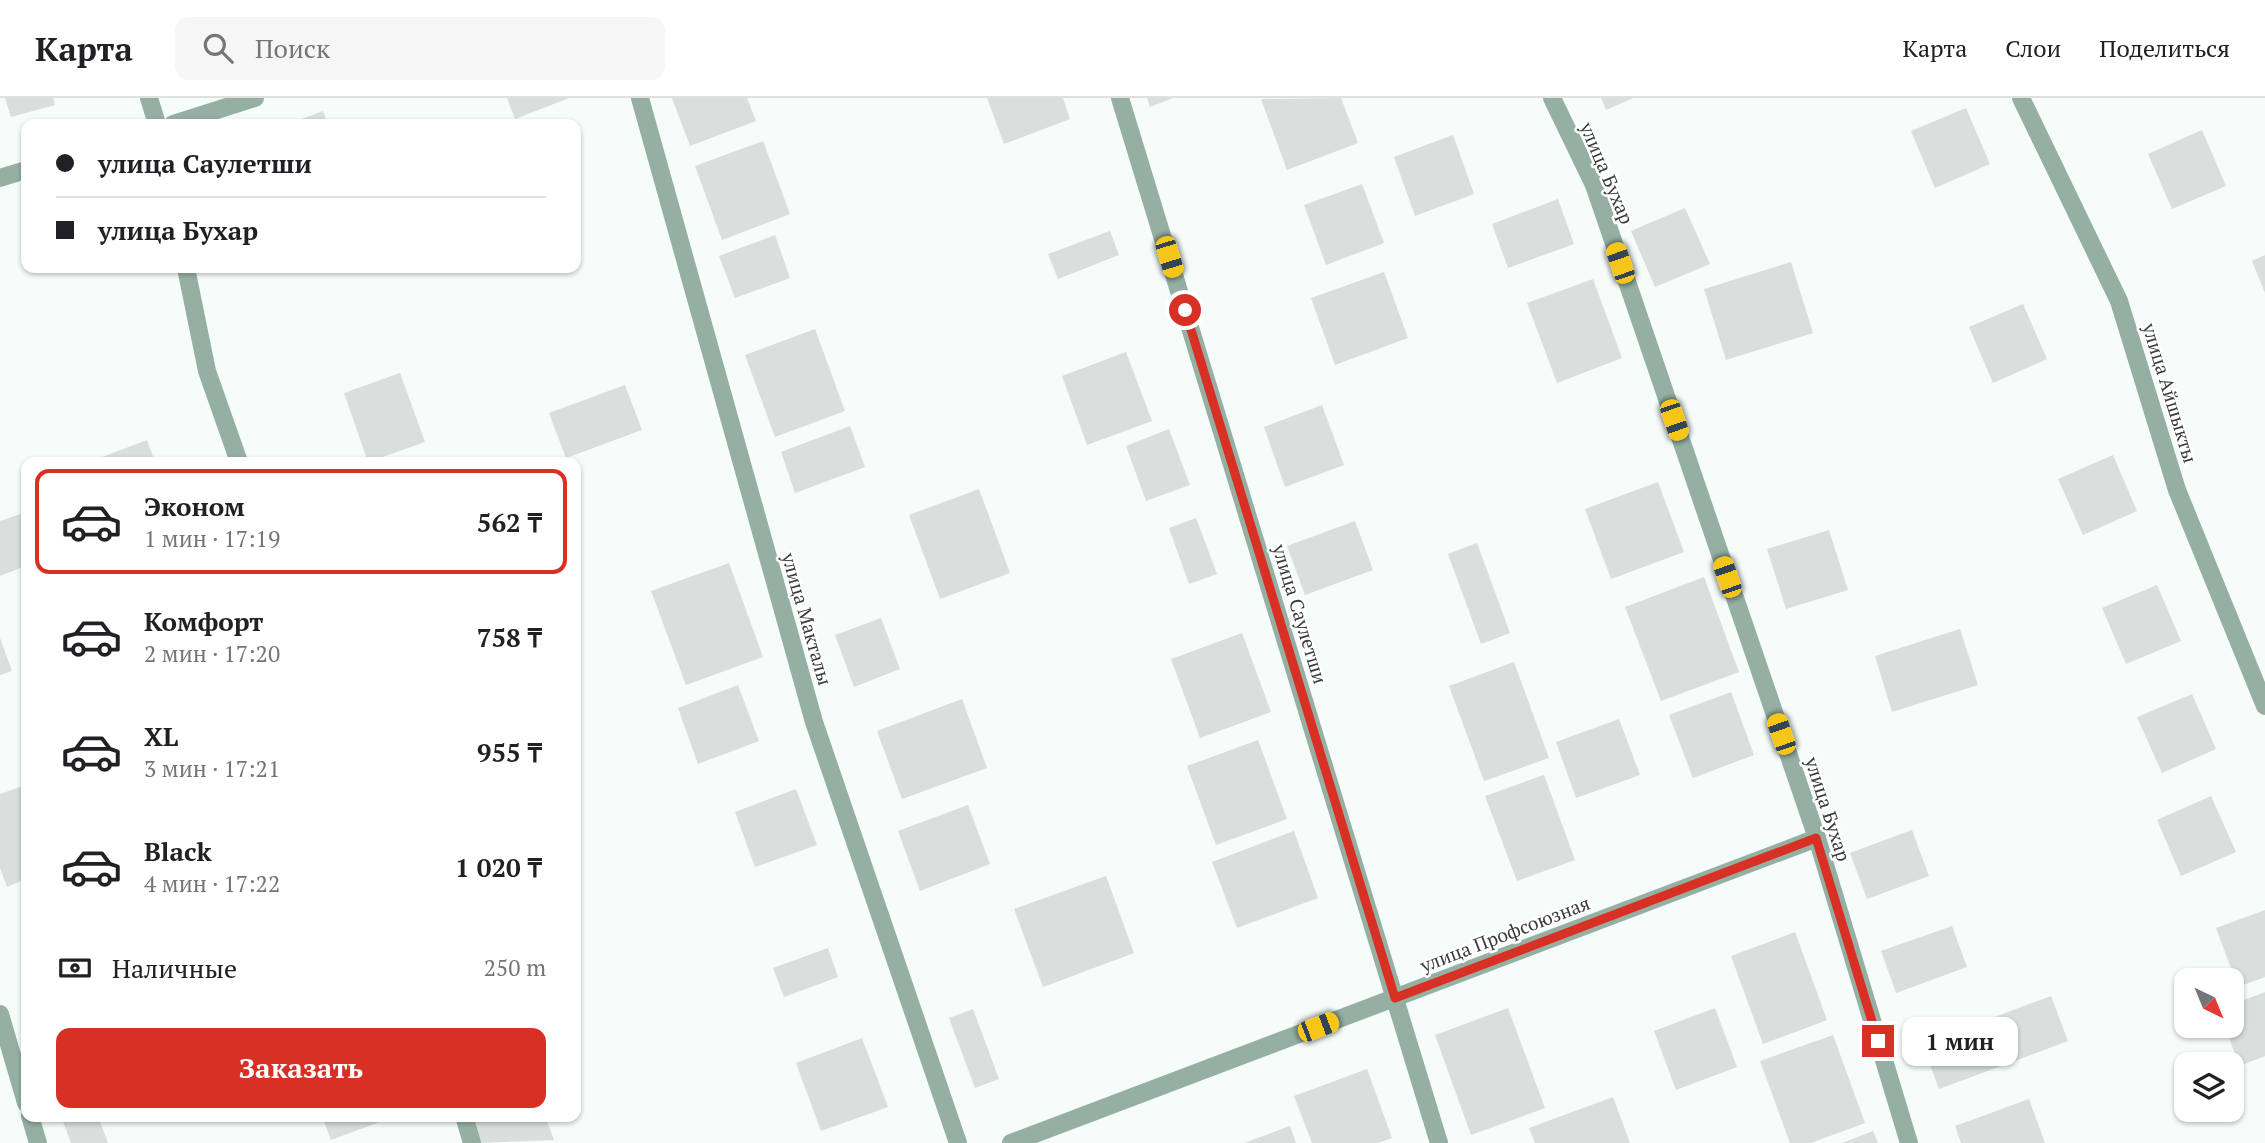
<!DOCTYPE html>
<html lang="ru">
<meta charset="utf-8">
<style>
body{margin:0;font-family:"PT Serif",serif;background:#f6f6f6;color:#202124;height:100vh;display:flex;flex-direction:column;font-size:26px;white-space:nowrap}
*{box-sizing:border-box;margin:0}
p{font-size:23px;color:#757577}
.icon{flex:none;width:38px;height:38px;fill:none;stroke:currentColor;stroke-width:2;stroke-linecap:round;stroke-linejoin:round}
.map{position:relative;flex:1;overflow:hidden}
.details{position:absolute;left:21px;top:359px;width:560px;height:665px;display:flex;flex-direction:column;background:#fff;border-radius:14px;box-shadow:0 2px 5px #0004}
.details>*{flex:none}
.top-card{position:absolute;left:21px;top:21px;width:560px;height:154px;border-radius:14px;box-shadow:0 2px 5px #0004;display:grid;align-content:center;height:154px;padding:0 35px;background:#fff}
.needle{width:46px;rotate:137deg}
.buttons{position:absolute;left:2174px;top:870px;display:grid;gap:14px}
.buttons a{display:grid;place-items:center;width:70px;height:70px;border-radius:14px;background:#fff;box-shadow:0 2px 5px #0004;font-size:35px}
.end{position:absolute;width:32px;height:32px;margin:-16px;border:9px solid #d93025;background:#fff;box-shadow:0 0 0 4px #fff}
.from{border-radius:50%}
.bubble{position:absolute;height:49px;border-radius:14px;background:#fff;box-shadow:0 2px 5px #0004;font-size:23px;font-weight:600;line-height:49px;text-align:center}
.car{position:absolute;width:21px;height:42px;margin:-21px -10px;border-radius:9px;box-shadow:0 0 5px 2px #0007;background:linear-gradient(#f5c518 24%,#345 0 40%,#f5c518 0 76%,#345 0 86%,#f5c518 0)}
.top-card b{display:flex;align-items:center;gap:24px;height:66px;font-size:26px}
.top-card b+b{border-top:2px solid #e0e0e0}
.top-card i{width:18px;height:18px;background:#202124}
ul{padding:12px 0 0;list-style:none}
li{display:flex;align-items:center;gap:21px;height:105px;margin:0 14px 10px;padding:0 21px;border:4px solid transparent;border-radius:14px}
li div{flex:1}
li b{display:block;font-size:26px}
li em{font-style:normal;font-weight:600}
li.active{border-color:#d93025}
li>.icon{width:63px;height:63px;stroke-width:1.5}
.pay{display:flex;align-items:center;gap:18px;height:77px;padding:0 35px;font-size:26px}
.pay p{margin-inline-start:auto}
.primary-button{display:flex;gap:14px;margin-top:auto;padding:14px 35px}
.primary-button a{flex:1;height:80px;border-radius:14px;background:#d93025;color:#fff;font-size:28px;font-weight:600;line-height:80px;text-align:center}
header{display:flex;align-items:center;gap:42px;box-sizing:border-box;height:98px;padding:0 35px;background:#fff;border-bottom:2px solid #e0e0e0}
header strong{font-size:33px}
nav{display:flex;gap:38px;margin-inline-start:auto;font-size:24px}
.search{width:490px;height:63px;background:#f6f6f6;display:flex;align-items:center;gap:18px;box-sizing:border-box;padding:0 24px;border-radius:14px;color:#757577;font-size:26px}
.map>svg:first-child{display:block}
</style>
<header>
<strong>Карта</strong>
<div class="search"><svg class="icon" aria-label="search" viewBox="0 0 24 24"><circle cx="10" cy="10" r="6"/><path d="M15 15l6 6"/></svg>Поиск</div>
<nav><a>Карта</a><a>Слои</a><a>Поделиться</a></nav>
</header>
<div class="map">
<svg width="2265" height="1045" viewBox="0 0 2265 1045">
<rect width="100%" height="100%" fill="#f5fcf9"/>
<g fill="#d8dfdc">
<polygon points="5,0 53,0 55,7 11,19"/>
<polygon points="507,0 569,0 515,21"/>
<polygon points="672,0 747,0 756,23 690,48"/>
<polygon points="987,0 1063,0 1070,21 1004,46"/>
<polygon points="1147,0 1173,0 1150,9"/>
<polygon points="1341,0 1358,45 1287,72 1261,1"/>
<polygon points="1601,0 1633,0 1606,12"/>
<polygon points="1966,10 1990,66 1935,90 1911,33"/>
<polygon points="323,13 328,26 288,26"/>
<polygon points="2202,32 2226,88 2172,111 2148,56"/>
<polygon points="1453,37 1474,96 1415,118 1394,59"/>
<polygon points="763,43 790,116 722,142 695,68"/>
<polygon points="1362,86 1384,145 1326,167 1304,107"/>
<polygon points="1558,101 1574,146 1508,170 1492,126"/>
<polygon points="1685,110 1710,166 1655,189 1631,133"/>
<polygon points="1110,133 1119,157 1058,181 1048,156"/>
<polygon points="775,137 790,180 735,200 719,158"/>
<polygon points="2265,157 2265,195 2252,163"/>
<polygon points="1791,164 1813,235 1726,262 1704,191"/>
<polygon points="1384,174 1408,240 1335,267 1311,200"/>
<polygon points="1593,181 1622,260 1557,285 1527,205"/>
<polygon points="2023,206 2047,261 1993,285 1969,229"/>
<polygon points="815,231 845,313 775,339 745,257"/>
<polygon points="1126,254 1152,323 1087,347 1062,278"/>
<polygon points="400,275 425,344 368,364 344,295"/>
<polygon points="625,287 642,332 566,360 549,315"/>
<polygon points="1322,307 1344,367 1285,389 1264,329"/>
<polygon points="850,328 865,369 795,395 781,354"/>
<polygon points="1169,331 1190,387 1146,403 1126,348"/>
<polygon points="147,342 155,364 89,364"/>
<polygon points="2113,357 2137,413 2083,437 2058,381"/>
<polygon points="1658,384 1684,454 1611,481 1585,411"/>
<polygon points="979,391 1010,475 940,501 909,417"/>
<polygon points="26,414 26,468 0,478 0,423"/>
<polygon points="1196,420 1217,476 1189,486 1169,430"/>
<polygon points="1355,423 1373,472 1305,497 1287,448"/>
<polygon points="1829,432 1848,492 1786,511 1767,451"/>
<polygon points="1477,445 1510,535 1481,546 1448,456"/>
<polygon points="729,465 763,559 686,587 651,493"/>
<polygon points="1704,479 1739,574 1661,603 1625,509"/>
<polygon points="2157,487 2181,543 2126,566 2102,510"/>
<polygon points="881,520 900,571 854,589 835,537"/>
<polygon points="1960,531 1978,587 1892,614 1875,558"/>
<polygon points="1242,535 1271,614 1200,640 1171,561"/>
<polygon points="0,540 12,573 0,577"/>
<polygon points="1514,564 1549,660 1484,683 1449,588"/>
<polygon points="738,587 759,643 698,666 678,610"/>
<polygon points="1731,594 1754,657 1693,680 1669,617"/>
<polygon points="2192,596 2216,651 2162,675 2137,619"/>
<polygon points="962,601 987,670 902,701 877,633"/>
<polygon points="1619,621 1640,677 1576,700 1556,644"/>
<polygon points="1258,642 1287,721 1216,747 1187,668"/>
<polygon points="1544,677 1575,762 1517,783 1485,698"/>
<polygon points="26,687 26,781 7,789 0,770 0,696"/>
<polygon points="796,691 817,747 755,769 735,714"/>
<polygon points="2211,698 2236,754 2181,778 2157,722"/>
<polygon points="968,707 990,766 920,793 898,733"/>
<polygon points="1912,732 1929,778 1867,801 1850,755"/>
<polygon points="1294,733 1318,800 1237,830 1212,764"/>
<polygon points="1106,778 1134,855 1043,889 1014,811"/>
<polygon points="2265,812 2265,879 2238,889 2216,830"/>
<polygon points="1952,828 1967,869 1896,895 1881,853"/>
<polygon points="1795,834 1827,922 1763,946 1731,858"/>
<polygon points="828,850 838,879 784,899 773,870"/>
<polygon points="2265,894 2265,958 2239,968 2225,928 2231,928 2231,907"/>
<polygon points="2051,898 2068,943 1939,991 1922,946"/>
<polygon points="1508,910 1545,1010 1471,1037 1435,937"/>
<polygon points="1715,910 1737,969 1676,992 1654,933"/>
<polygon points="973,911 999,981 975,990 949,920"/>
<polygon points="1833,937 1865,1025 1811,1045 1790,1045 1760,963"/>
<polygon points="862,940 888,1009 821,1033 796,965"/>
<polygon points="1367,971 1392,1040 1378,1045 1312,1045 1294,998"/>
<polygon points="1613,999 1630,1045 1535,1045 1529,1030"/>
<polygon points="2029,1001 2045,1045 1961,1045 1955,1028"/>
<polygon points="61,1018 98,1018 108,1045 71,1045"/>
<polygon points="322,1018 393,1018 393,1019 331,1042"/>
<polygon points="470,1018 545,1018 554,1042 479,1045"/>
<polygon points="1290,1028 1296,1045 1244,1045"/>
<polygon points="1873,1033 1878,1045 1842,1045"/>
</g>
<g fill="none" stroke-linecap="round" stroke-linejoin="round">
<g stroke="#95b0a3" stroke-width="18">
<polyline points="149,0 157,26"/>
<polyline points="640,0 814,624 958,1045"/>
<polyline points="1120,0 1439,1045"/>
<polyline points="1552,0 1594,87 1817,740 1909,1045"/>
<polyline points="2021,0 2119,203 2177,392 2265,608"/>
<polyline points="173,26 255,0"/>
<polyline points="0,80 26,72"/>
<polyline points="186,170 207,273 239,364"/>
<polyline points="0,916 26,1005"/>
<polyline points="30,1018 38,1045"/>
<polyline points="464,1018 472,1045"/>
<polyline points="1011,1045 1817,740"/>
</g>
</g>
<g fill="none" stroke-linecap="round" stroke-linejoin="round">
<polyline stroke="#d93025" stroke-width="9" points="1185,212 1395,900 1816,740 1878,943"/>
</g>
<g text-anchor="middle" stroke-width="5" stroke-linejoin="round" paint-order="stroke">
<g font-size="19" fill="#383b3a" stroke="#fff">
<text transform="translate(1607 75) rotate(67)" y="7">улица Бухар</text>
<text transform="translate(2170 295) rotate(73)" y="7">улица Айшыкты</text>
<text transform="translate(1300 516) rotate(73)" y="7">улица Саулетши</text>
<text transform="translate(807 521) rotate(74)" y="7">улица Макталы</text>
<text transform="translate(1828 711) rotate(72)" y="7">улица Бухар</text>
<text transform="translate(1505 836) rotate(-21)" y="7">улица Профсоюзная</text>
</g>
</g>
</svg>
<div class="buttons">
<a><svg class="needle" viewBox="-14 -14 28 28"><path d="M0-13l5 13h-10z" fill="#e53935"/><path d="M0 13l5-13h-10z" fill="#757577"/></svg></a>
<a><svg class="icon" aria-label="layers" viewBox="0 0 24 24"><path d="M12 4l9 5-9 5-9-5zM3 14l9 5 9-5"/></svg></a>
</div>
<i class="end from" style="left:1185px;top:212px"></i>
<i class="end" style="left:1878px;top:943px"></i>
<div class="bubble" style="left:1902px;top:919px;width:116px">1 мин</div>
<i class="car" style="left:1169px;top:159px;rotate:163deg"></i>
<i class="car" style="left:1620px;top:165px;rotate:341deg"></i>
<i class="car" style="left:1674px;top:322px;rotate:161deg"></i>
<i class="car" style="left:1727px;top:479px;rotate:341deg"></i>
<i class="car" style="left:1781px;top:636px;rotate:341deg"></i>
<i class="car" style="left:1318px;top:929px;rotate:69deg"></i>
<div class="top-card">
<b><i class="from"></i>улица Саулетши</b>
<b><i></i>улица Бухар</b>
</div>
<section class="details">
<ul>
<li class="active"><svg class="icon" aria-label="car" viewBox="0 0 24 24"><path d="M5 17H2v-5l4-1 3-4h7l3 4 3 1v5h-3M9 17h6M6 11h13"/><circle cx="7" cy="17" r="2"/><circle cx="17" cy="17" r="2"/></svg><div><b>Эконом</b><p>1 мин · 17:19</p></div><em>562 ₸</em></li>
<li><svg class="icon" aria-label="car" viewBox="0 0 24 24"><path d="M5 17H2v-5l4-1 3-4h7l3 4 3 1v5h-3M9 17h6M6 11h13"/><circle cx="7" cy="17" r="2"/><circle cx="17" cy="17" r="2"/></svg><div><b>Комфорт</b><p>2 мин · 17:20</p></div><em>758 ₸</em></li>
<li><svg class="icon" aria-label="car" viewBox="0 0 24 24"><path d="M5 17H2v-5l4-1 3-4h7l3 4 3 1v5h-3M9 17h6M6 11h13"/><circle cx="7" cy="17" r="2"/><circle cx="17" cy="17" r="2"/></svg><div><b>XL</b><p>3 мин · 17:21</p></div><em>955 ₸</em></li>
<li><svg class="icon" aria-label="car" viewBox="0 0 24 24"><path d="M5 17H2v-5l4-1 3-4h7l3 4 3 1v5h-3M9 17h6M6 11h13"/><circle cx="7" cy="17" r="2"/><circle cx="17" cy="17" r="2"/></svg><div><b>Black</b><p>4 мин · 17:22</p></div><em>1 020 ₸</em></li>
</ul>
<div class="pay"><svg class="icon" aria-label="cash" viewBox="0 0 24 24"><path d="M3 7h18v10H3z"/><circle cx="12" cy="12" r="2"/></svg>Наличные<p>250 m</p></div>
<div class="primary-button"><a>Заказать</a></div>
</section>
</div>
